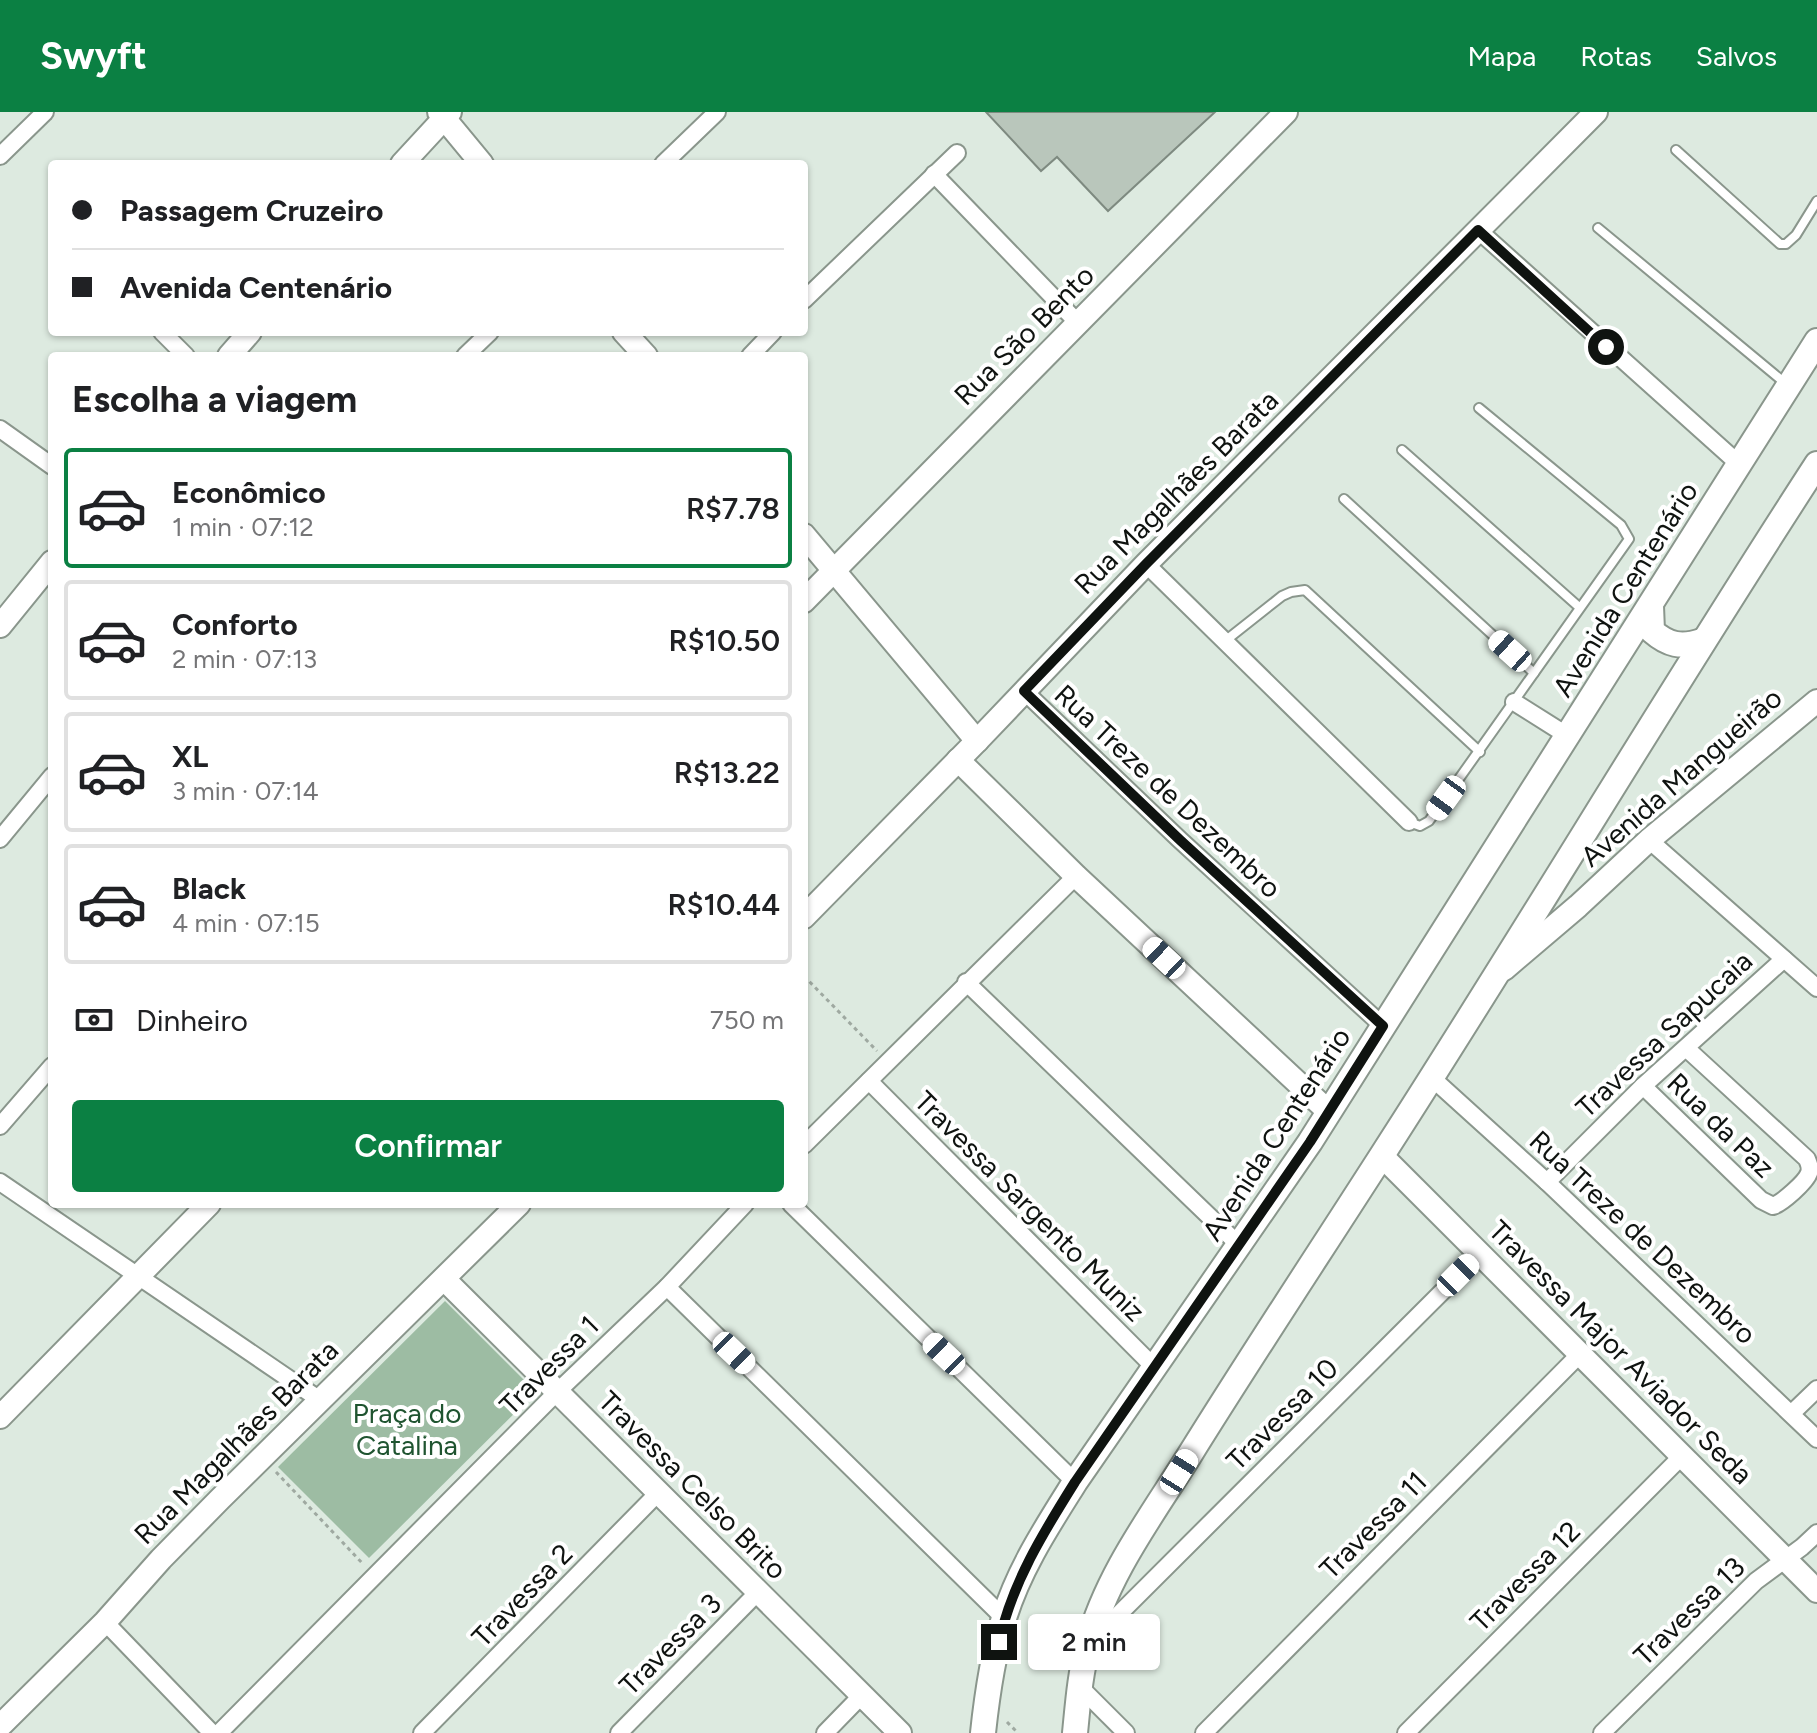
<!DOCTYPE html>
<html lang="pt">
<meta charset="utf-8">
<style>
body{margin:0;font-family:Figtree,sans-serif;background:#f2f2f2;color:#202124;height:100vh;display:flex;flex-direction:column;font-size:30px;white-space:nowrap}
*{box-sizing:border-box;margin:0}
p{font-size:26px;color:#757577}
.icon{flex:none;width:44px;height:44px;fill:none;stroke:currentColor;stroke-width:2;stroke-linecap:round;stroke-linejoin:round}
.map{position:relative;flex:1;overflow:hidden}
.side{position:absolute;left:48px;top:240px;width:760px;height:856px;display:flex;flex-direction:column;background:#fff;border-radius:8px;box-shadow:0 2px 6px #0004}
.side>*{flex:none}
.guide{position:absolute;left:48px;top:48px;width:760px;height:176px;border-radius:8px;box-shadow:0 2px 6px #0004;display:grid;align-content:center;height:176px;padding:0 24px;background:#fff}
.end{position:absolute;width:36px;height:36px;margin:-18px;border:10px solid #0f1310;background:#fff;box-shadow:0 0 0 4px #fff}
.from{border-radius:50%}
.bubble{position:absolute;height:56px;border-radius:8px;background:#fff;box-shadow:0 2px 6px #0004;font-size:26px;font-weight:600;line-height:56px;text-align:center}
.car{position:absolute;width:24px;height:48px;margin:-24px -12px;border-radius:10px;box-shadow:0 0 6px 2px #0007;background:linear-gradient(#fff 24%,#345 0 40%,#fff 0 76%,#345 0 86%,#fff 0)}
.guide b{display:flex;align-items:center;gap:28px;height:76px;font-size:30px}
.guide b+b{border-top:2px solid #e0e0e0}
.guide i{width:20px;height:20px;background:#202124}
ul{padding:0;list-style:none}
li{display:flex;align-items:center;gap:24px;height:120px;margin:0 16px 12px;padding:0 8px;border:4px solid #e0e0e0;border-radius:8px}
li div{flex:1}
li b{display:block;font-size:30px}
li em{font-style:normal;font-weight:600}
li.selected{border-color:#0b8043}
li>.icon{width:72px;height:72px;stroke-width:1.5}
h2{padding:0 24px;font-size:36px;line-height:96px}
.pay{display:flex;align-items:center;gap:20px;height:88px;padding:0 24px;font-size:30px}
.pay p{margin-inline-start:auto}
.cta{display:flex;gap:16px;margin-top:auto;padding:16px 24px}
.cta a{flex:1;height:92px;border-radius:8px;background:#0b8043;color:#fff;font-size:32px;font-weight:600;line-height:92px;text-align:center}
header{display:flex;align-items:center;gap:48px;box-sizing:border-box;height:112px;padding:0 40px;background:#0b8043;color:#fff}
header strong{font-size:38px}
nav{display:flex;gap:44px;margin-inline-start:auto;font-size:28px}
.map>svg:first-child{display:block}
</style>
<header>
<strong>Swyft</strong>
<nav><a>Mapa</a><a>Rotas</a><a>Salvos</a></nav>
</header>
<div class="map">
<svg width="1817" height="1621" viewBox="0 0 1817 1621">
<rect width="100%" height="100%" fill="#ddeae0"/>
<polygon fill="#9dbca3" points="445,1189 536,1280 369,1446 278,1355"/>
<polygon fill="#b9c6bb" stroke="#7e8a80" stroke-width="2" points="986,0 1215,0 1108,99 1057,45 1041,59"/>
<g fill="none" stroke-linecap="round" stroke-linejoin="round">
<defs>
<g id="lane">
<polyline points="1676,38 1780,132 1786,132 1796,123 1817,89"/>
<polyline points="1598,116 1785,271"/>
<polyline points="1402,338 1579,495"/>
<polyline points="1344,387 1534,561"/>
<polyline points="1225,529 1282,484 1291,480 1305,478 1480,640"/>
<polyline points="1409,710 1420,714 1429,709 1629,427 1621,413 1479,296"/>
</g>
<g id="street">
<polyline points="0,44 45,0"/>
<polyline points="663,52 717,0"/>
<polyline points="934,62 1078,211"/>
<polyline points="1478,118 1739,352"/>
<polyline points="804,188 957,41"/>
<polyline points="162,220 186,244"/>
<polyline points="465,244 490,220"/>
<polyline points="750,244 773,220"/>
<polyline points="0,317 52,354"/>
<polyline points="1146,452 1409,710"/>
<polyline points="1024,579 1180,728 1383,914"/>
<polyline points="1514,590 1568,624"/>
<polyline points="0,727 52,664"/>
<polyline points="1649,728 1817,876"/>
<polyline points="966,870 1239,1133"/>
<polyline points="1431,965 1547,1070 1817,1327"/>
<polyline points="869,969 1155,1256"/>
<path d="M1643 974 1761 1088 1773 1094C1782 1091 1806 1070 1809 1061 1811 1055 1809 1053 1807 1047L1686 936"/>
<polyline points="0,1014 52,954"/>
<polyline points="804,1033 1076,764"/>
<polyline points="0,1070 320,1288"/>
<polyline points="1547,1070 1643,974 1784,847"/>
<polyline points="791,1092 1075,1370"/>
<polyline points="667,1175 1004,1506"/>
<polyline points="1792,1301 1817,1277"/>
<polyline points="105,1510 212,1621"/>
<polyline points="1092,1529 1480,1142"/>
<polyline points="1079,1574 1126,1621"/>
<polyline points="219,1621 557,1280 667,1175 745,1092"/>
<polyline points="422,1621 658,1381"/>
<polyline points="619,1621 758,1480"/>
<polyline points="825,1621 862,1583"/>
<polyline points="1204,1621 1580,1242"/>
<polyline points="1406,1621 1682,1344"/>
<polyline points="1602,1621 1756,1469 1802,1435 1817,1421"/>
</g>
<g id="secondary">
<polyline points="439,0 482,52"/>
<polyline points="402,52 450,0"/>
<polyline points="624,220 646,244"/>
<polyline points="229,244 250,220"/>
<polyline points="804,423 977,629"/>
<polyline points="804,489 1286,0"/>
<polyline points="0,514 52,450"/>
<polyline points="958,648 1076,764 1329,1000"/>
<polyline points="804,805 977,629 1146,452 1596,0"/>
<polyline points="1504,857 1578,794 1649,728 1817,589"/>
<polyline points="1382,1044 1817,1479"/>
<polyline points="444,1167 900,1621"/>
<polyline points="0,1305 209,1092"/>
<polyline points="0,1614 105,1510 161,1447 220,1387 519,1092"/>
</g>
<g id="primary">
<path d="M1651 494 1652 519C1668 533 1681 536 1702 529"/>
<path d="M983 1621C987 1583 993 1543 1004 1506 1019 1457 1048 1413 1075 1370L1310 1030 1817 229"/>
<path d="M1075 1621C1078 1591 1080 1562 1088 1533 1106 1464 1152 1403 1189 1344 1253 1241 1320 1140 1386 1037 1532 810 1670 578 1817 352"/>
</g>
</defs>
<use href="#lane" stroke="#8a968c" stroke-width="12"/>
<use href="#street" stroke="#8a968c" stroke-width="20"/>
<use href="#secondary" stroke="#8a968c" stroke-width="26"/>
<use href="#primary" stroke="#8a968c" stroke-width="28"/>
<g stroke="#9fa9a1" stroke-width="3" stroke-dasharray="4 4" stroke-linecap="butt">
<polyline points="804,864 877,939"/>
<polyline points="276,1360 364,1453"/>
<polyline points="1007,1610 1018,1621"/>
</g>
<use href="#lane" stroke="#fff" stroke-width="8"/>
<use href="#street" stroke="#fff" stroke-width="16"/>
<use href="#secondary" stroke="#fff" stroke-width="22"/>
<use href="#primary" stroke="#fff" stroke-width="24"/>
</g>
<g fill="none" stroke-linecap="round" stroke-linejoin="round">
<path stroke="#0f1310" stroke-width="10" d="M999 1530C1012 1471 1043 1421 1075 1370L1310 1030 1383 914 1180 728 1024 579 1146 452 1478 118 1606 235"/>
</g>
<g text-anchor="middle" stroke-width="8" stroke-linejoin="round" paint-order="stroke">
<g font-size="28" fill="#0f1310" stroke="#fff">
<text transform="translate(1024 223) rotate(-45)" y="10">Rua São Bento</text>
<text transform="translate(1176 380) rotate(-45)" y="10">Rua Magalhães Barata</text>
<text transform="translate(1625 477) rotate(-58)" y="10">Avenida Centenário</text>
<text transform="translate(1681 665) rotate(-41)" y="10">Avenida Mangueirão</text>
<text transform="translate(1168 679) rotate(43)" y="10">Rua Treze de Dezembro</text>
<text transform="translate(1664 922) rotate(-43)" y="10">Travessa Sapucaia</text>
<text transform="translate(1721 1013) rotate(44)" y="10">Rua da Paz</text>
<text transform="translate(1276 1022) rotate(-57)" y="10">Avenida Centenário</text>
<text transform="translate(1030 1094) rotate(45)" y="10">Travessa Sargento Muniz</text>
<text transform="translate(1643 1125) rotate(43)" y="10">Rua Treze de Dezembro</text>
<text transform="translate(1621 1240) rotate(45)" y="10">Travessa Major Aviador Seda</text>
<text transform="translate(549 1253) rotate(-45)" y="10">Travessa 1</text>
<text transform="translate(1282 1302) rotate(-45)" y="10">Travessa 10</text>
<text transform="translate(236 1330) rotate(-45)" y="10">Rua Magalhães Barata</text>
<text transform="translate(693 1373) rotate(45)" y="10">Travessa Celso Brito</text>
<text transform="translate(1373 1413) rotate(-45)" y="10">Travessa 11</text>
<text transform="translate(1525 1464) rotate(-45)" y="10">Travessa 12</text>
<text transform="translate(522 1483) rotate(-46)" y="10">Travessa 2</text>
<text transform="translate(1689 1499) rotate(-44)" y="10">Travessa 13</text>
<text transform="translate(670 1532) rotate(-45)" y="10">Travessa 3</text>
</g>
<g font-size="28" fill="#1f5430" stroke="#fff">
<text x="407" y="1311">Praça do<tspan x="407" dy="32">Catalina</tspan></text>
</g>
</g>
</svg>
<i class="end from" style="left:1606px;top:235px"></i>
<i class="end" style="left:999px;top:1530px"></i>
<div class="bubble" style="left:1028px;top:1502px;width:132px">2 min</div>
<i class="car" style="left:1510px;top:539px;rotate:312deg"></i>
<i class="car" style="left:1446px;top:686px;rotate:216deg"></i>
<i class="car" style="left:1164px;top:846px;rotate:313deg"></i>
<i class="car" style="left:1458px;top:1163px;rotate:45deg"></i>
<i class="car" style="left:734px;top:1241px;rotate:134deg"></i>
<i class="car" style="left:944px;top:1242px;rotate:314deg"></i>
<i class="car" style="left:1179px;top:1360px;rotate:32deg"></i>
<div class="guide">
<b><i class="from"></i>Passagem Cruzeiro</b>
<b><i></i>Avenida Centenário</b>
</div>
<section class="side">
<h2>Escolha a viagem</h2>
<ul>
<li class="selected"><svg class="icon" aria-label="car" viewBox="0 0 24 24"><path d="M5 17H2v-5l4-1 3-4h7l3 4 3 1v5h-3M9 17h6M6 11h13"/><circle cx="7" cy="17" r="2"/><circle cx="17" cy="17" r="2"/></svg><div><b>Econômico</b><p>1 min · 07:12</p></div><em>R$7.78</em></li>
<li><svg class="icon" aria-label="car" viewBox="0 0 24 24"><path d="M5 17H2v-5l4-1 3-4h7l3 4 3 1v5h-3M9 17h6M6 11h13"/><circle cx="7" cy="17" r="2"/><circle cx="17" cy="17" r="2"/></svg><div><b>Conforto</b><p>2 min · 07:13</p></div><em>R$10.50</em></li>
<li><svg class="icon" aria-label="car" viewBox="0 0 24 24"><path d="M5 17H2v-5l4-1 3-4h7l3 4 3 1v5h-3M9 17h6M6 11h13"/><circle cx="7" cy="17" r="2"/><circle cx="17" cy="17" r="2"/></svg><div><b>XL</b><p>3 min · 07:14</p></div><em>R$13.22</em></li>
<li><svg class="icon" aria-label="car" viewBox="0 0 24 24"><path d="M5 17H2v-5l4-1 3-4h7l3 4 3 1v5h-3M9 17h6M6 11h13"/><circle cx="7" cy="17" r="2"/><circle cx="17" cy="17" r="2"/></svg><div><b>Black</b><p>4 min · 07:15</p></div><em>R$10.44</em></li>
</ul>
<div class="pay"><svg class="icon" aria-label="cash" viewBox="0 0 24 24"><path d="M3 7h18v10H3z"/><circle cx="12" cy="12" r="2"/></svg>Dinheiro<p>750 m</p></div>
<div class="cta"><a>Confirmar</a></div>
</section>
</div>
